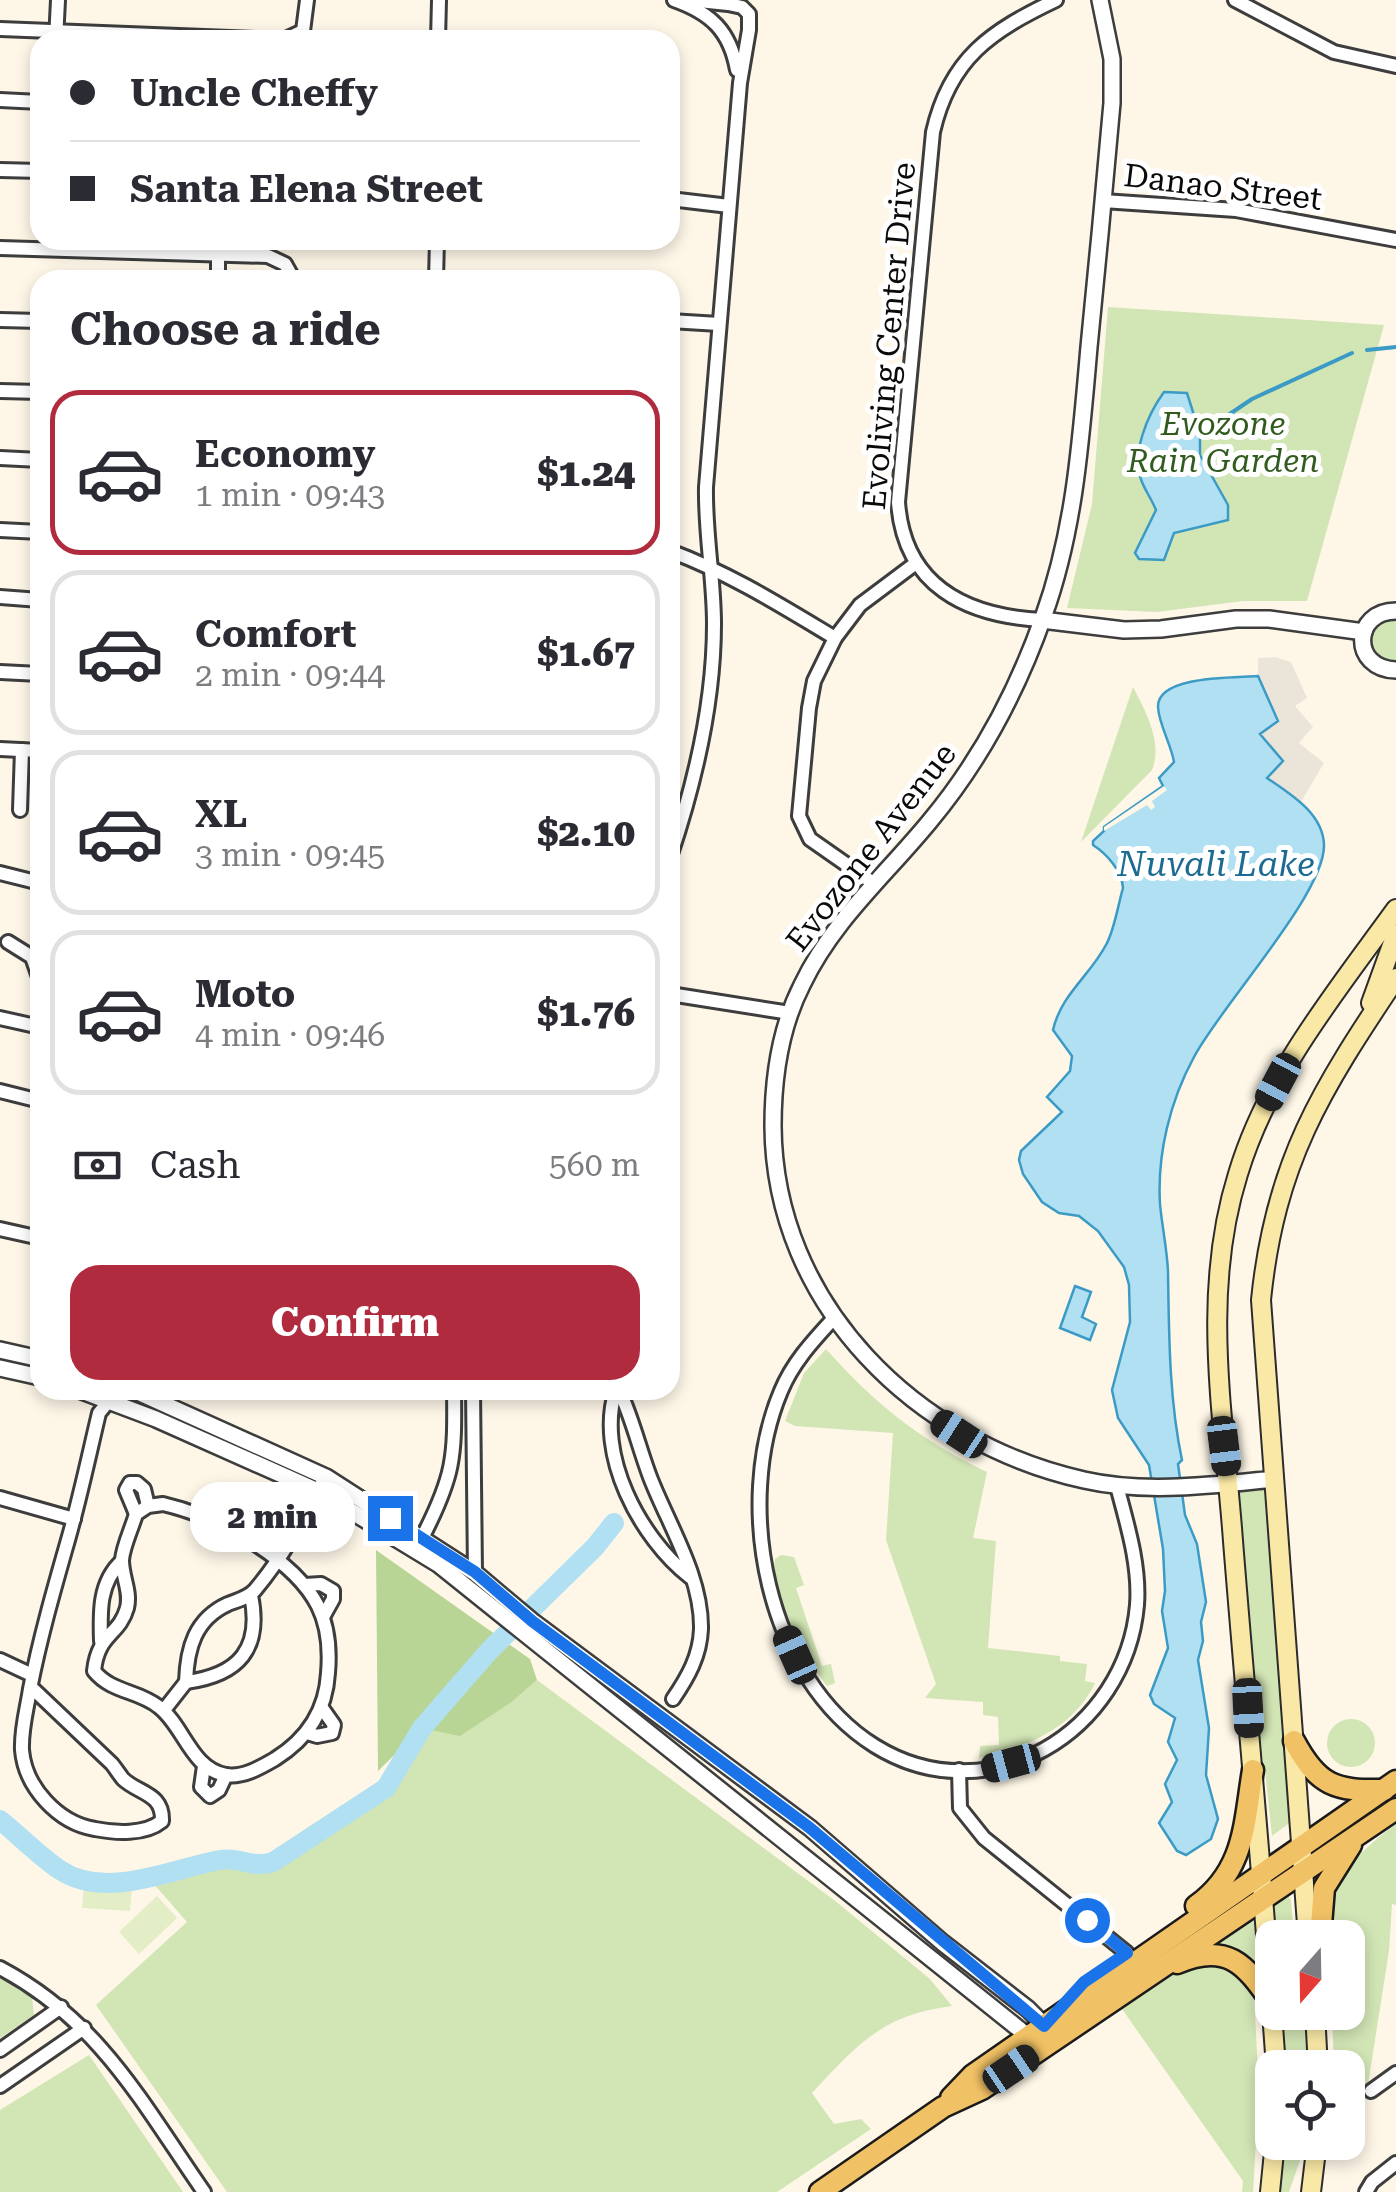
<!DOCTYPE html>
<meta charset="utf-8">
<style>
body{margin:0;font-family:"Roboto Serif",serif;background:#f7f7f7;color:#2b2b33;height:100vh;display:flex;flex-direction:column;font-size:38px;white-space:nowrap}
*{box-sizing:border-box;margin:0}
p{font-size:32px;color:#7c7c81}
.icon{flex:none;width:55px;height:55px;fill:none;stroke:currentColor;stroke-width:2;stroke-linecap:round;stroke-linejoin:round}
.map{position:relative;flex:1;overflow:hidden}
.side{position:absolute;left:30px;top:270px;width:650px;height:1130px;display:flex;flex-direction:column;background:#fff;border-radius:30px;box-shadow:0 5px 15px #0003}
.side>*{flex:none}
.top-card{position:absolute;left:30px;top:30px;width:650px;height:220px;border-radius:30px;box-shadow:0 5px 15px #0003;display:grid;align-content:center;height:220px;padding:0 40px;background:#fff}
.needle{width:65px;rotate:200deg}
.controls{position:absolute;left:1255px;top:1920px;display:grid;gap:20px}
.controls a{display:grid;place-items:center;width:110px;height:110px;border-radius:20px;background:#fff;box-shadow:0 5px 15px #0003;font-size:50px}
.end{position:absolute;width:45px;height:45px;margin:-22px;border:12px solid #1a73e8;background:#fff;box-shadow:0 0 0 5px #fff}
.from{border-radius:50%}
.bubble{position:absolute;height:70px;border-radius:30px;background:#fff;box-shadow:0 5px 15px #0003;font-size:32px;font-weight:800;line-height:70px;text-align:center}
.car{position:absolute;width:30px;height:60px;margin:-30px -15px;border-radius:12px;box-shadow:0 0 8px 2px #0007;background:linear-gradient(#222 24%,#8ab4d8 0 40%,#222 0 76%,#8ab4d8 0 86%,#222 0)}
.top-card b{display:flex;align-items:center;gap:35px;height:95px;font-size:38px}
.top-card b+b{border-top:2px solid #e1e1e2}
.top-card i{width:25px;height:25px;background:#2b2b33}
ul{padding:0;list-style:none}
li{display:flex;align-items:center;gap:30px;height:165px;margin:0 20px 15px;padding:0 20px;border:5px solid #e1e1e2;border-radius:30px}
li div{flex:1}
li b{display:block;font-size:38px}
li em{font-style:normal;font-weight:800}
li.current{border-color:#b12b3f}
li>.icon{width:90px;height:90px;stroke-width:1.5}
h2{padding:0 40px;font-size:45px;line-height:120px}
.pay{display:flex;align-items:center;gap:25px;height:110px;padding:0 40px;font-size:38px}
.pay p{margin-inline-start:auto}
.action{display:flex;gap:20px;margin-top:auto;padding:20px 40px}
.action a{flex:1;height:115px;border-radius:30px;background:#b12b3f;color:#fff;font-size:40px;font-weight:800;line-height:115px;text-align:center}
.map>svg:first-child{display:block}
</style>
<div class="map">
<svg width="1396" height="2192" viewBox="0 0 1396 2192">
<rect width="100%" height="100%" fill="#fef7e8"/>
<g fill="#d2e5b5">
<polygon points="1108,307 1384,325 1307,601 1243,601 1157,612 1067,608 1092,504"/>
<polygon points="1396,618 1396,663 1378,659 1370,639 1376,625"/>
<path d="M1133 687C1146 712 1163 743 1152 770L1081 842Z"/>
<path d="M826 1349C875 1404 920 1440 987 1472L973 1538 996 1541 988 1648 1060 1656V1661L1087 1664 1085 1681 1095 1683C1073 1729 1027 1747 979 1758L980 1746 999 1745 998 1717 983 1715V1702L925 1698 936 1684 886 1540 893 1433 795 1426 785 1421 804 1373Z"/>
<polygon points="1264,1489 1292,1821 1272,1836 1265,1770 1259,1743 1239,1490"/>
<path d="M781 1555 794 1557 804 1585 796 1588 822 1666 831 1664 835 1683 827 1686C806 1657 769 1596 775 1559Z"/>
<path d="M537 1680 834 1900 930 1979 952 2006C882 2015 858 2044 812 2093L834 2124 861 2119 871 2129 777 2192H227L96 2005 187 1922 153 1883 227 1866 259 1867 273 1862 386 1788 422 1728 513 1701Z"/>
<circle cx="1351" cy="1743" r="24"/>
<path d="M1396 1824V1905L1392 1904 1389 1951 1358 2148 1349 2159 1325 2160 1327 2143 1348 2142V2068L1334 2067 1332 2013 1348 2012V1938L1327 1937C1332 1881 1351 1857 1396 1824Z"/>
<polygon points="1287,1894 1291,1900 1294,1937 1274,1938 1273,1903"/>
<polygon points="1250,1918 1254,1923 1259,1976 1200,1949"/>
<polygon points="1221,1959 1254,1992 1259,2094 1253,2192 1242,2192 1243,2181 1122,2009 1185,1967"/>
<polygon points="0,1978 32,1997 34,2015 0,2038"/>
<polygon points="1281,2013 1304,2013 1307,2067 1283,2067"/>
<polygon points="89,2055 183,2192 0,2192 0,2110"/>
<polygon points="1281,2143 1306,2143 1289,2192 1276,2192"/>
</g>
<polygon fill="#b8d595" points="376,1550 530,1659 537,1680 513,1701 460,1736 422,1728 378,1771"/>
<g fill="#e3edc6">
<polygon points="84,1885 132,1888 130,1911 82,1908"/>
<polygon points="157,1896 177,1918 139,1954 119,1932"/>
</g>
<polygon fill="#ebe5d9" points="1275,657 1291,662 1307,698 1295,706 1313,727 1299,743 1324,763 1301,802 1267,777 1259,734 1278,720 1258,676 1258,658"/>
<g fill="#b0e0f2" stroke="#3b9bc5" stroke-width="2.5">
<path d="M1164 392 1187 393 1200 434V455L1228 505V520L1174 533 1164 560 1139 559 1135 553 1156 510C1152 500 1146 492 1142 482 1130 454 1148 414 1164 392Z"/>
<path d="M1258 676 1278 721 1260 734 1283 761 1267 778C1290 794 1323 813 1324 845 1325 894 1220 1007 1194 1057 1170 1101 1157 1154 1160 1204 1162 1226 1167 1249 1168 1271 1169 1334 1169 1399 1182 1460L1178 1464 1185 1515 1197 1544 1206 1602 1201 1622 1203 1641 1198 1660 1209 1728 1206 1775 1218 1819 1211 1839 1186 1855 1177 1851 1159 1823 1172 1802 1165 1784 1177 1760 1168 1742 1175 1718 1154 1704 1150 1695 1168 1648 1162 1611 1165 1591 1163 1549 1149 1465 1118 1418 1112 1390 1130 1322 1129 1285 1124 1267 1098 1231 1079 1216 1059 1213 1042 1202 1023 1174 1019 1160 1021 1151 1062 1112 1047 1097 1070 1071 1072 1056 1053 1030C1061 994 1091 975 1107 943 1115 927 1118 905 1123 888 1122 871 1107 854 1093 845V841L1104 831V827L1163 786 1159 778 1174 762C1171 744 1159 725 1158 707 1157 675 1235 678 1258 676Z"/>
<polygon points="1075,1286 1091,1292 1082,1317 1096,1324 1090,1340 1060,1328"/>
</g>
<polygon fill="#fef7e8" points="1164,786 1167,790 1152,801 1155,807 1151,810 1147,805 1104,831 1104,827"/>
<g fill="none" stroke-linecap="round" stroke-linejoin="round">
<g stroke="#3b9bc5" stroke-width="4">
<polyline points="1367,350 1396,347"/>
<polyline points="1200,434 1252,399 1352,353"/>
</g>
<path stroke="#b0e0f2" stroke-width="20" d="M0 1820C20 1836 39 1856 60 1870 107 1901 173 1868 220 1860 239 1856 251 1869 273 1862L386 1788 422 1728 489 1651 595 1547 614 1523"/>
<defs>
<g id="minor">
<path d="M674 0C711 13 730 31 737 70"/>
<polyline points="1235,0 1334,52 1396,66"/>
<polyline points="0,29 279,40"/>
<polyline points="56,40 58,0"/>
<polyline points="284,40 303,31 307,0"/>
<polyline points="438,40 439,0"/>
<polyline points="0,100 40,102"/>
<polyline points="0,170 40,171"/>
<polyline points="670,199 729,206"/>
<polyline points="1103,201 1236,210 1396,240"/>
<polyline points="0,248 268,256 285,264 294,280"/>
<polyline points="218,280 218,252"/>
<polyline points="436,280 437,240"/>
<polyline points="0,320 40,321"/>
<polyline points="670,321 719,324"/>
<polyline points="0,391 40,392"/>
<polyline points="0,458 40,460"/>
<polyline points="0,530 40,532"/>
<path d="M670 551C729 573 780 605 835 638"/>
<polyline points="0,597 40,600"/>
<path d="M1042 620C966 616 904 586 898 502L933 132C950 58 991 31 1056 0"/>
<polyline points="0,672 40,674"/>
<polyline points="0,749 40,751"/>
<polyline points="20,810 22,750"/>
<path d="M670 857C695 783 714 703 714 624 714 578 705 533 706 487L740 83 749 30V14L742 7 728 4 689 0"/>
<polyline points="0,873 40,883"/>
<polyline points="873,883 810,839 799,816 809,708 814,681 835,638 860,605 916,563"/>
<polyline points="8,942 32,957 40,980"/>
<polyline points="670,994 790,1013"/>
<polyline points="0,1018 40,1027"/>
<polyline points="0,1091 40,1101"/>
<polyline points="0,1229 40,1238"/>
<path d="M834 1318C813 1341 793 1362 781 1391 733 1504 766 1678 875 1746 988 1816 1126 1732 1137 1605 1140 1565 1127 1524 1117 1486"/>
<polyline points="473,1390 475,1573"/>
<path d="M616 1390C595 1454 640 1538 690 1577"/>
<path d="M619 1390C632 1417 639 1448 650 1477 668 1524 702 1576 701 1629 700 1656 688 1677 673 1699"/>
<polyline points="0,1498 74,1519"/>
<path d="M163 1504C215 1516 293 1557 318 1606 328 1626 330 1650 328 1673 326 1710 307 1739 275 1759 261 1767 243 1778 226 1775 191 1769 184 1726 159 1707 138 1690 112 1693 94 1671 98 1633 119 1636 127 1608 131 1591 122 1577 122 1560 123 1546 132 1528 136 1514L148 1506Z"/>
<polyline points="136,1514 126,1490 130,1483 137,1483 144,1489 148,1506"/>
<path d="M422 1538C454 1476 455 1458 454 1390"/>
<polyline points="305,1585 321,1584 333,1591 333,1599 323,1617"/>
<path d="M251 1595C262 1649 239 1675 186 1682 187 1648 195 1619 228 1604 238 1600 248 1598 255 1590 282 1558 303 1520 322 1483"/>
<path d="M101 1641C100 1612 99 1582 122 1561"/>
<polyline points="0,1660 32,1675"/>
<path d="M31 1687 112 1764C116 1769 119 1774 123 1779 139 1794 163 1793 162 1821 145 1835 115 1833 95 1829 58 1823 25 1787 22 1750 21 1729 27 1709 30 1689 40 1638 54 1589 68 1540 80 1498 89 1455 99 1413L109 1401 112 1390"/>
<polyline points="164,1710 186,1682"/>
<polyline points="307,1733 317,1736 332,1733 334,1725 322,1708"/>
<polyline points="204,1766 201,1787 210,1796 219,1790 226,1775"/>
<polyline points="959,1770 960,1808 984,1838 1127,1953"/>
<path d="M0 1968C100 2021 142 2103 204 2192"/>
<polyline points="0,2050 61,2007"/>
<polyline points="0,2086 84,2028"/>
<polyline points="1371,2091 1396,2073"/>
<polyline points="1366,2192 1372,2182 1396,2163"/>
</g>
<g id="tertiary">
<path d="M1100 0 1112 59V103C1105 184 1097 266 1089 347 1081 438 1075 529 1044 615 1018 689 980 761 930 821 885 876 833 920 802 985 780 1028 773 1079 773 1126 774 1305 917 1443 1084 1480 1145 1494 1213 1485 1274 1479"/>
<path d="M1396 611C1352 611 1351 669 1396 670"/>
<polyline points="1042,620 1124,630 1161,629 1236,619 1269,619 1364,632"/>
<polyline points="0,1350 40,1359"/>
<polyline points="0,1368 40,1377"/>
<polyline points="79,1390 156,1419 318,1491 438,1564 1029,2037"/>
<polyline points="133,1390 326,1477 475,1573 532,1621 810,1828 943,1943 1028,2009 1051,2032"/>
</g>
<g id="secondary">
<polyline points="1371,1003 1396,934"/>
<path d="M1308 1938 1261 1300C1275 1162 1321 1090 1396 978"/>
<polyline points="1315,2012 1318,2068"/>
<path d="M1276 2068C1264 1892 1247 1716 1233 1541 1224 1417 1200 1295 1238 1174 1268 1074 1336 992 1396 909"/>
<polyline points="1270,2192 1275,2142"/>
<polyline points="1311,2192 1317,2142"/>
</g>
<g id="primary">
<path d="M1294 1741C1318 1786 1335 1791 1384 1790"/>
<path d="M1196 1906C1245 1871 1244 1825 1253 1770"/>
<polyline points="1314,1938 1321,1925 1324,1888 1351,1845"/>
<path d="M1177 1963C1226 1942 1245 1963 1272 2003"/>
<polyline points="951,2098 973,2075 1396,1781"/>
<polyline points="820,2192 943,2107 982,2089 1396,1809"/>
</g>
</defs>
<use href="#minor" stroke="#3d3d3d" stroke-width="18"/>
<use href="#tertiary" stroke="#3d3d3d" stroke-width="20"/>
<use href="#secondary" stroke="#2c2c2c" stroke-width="22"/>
<use href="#primary" stroke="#1b1b1b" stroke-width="25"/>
<use href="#minor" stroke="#fff" stroke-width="12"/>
<use href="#tertiary" stroke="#fff" stroke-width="15"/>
<use href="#secondary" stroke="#fae9a6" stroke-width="18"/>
<use href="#primary" stroke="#f1c165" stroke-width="20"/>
</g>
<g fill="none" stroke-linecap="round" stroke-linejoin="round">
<polyline stroke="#1a73e8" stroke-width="12" points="390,1518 475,1572 532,1621 810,1828 1044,2026 1084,1982 1127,1953 1087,1920"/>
</g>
<g text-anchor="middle" stroke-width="10" stroke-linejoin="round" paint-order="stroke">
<g font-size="32" fill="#0a0a0a" stroke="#fff">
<text transform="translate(1223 187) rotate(7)" y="11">Danao Street</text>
<text transform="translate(889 336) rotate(-85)" y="11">Evoliving Center Drive</text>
<text transform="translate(871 847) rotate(-52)" y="11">Evozone Avenue</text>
</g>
<g font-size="32" font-style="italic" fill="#325c1f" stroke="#fff">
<text x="1223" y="435">Evozone<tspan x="1223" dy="37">Rain Garden</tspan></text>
</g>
<g font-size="35" font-style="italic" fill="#1c6b93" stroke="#fff">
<text x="1216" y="876">Nuvali Lake</text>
</g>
</g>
</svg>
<div class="controls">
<a><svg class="needle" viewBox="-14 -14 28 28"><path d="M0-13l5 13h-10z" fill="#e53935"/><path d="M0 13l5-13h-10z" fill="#7c7c81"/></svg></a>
<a><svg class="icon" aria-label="locate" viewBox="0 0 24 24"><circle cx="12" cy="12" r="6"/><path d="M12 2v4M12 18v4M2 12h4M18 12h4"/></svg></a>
</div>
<i class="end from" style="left:1087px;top:1920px"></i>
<i class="end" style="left:390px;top:1518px"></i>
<div class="bubble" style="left:190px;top:1482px;width:165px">2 min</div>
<i class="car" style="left:1278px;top:1082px;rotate:208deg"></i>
<i class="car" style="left:959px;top:1434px;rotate:303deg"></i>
<i class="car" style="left:1224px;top:1446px;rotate:173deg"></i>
<i class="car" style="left:795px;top:1655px;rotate:336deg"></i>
<i class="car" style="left:1248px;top:1708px;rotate:177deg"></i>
<i class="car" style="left:1011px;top:1763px;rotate:255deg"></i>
<i class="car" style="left:1011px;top:2069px;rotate:56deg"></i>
<div class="top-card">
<b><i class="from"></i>Uncle Cheffy</b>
<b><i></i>Santa Elena Street</b>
</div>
<section class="side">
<h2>Choose a ride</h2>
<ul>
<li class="current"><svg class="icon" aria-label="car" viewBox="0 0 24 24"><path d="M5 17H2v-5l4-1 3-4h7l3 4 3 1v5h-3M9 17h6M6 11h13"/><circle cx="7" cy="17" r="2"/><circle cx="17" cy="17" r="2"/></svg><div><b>Economy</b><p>1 min · 09:43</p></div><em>$1.24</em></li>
<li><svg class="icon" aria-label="car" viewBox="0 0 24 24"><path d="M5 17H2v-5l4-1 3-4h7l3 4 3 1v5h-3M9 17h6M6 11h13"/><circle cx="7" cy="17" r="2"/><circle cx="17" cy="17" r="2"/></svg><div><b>Comfort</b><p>2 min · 09:44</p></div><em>$1.67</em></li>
<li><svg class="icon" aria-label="car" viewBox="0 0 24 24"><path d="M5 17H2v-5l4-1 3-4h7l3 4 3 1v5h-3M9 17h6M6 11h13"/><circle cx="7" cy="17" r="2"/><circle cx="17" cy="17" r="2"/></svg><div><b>XL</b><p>3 min · 09:45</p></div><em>$2.10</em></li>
<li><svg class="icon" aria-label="car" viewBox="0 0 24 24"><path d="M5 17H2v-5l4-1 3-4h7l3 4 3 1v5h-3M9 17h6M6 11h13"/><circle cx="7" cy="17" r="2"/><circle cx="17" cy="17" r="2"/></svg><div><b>Moto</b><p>4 min · 09:46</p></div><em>$1.76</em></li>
</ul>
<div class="pay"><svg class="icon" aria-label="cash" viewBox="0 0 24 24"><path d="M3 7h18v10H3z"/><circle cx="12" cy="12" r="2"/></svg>Cash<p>560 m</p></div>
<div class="action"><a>Confirm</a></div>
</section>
</div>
